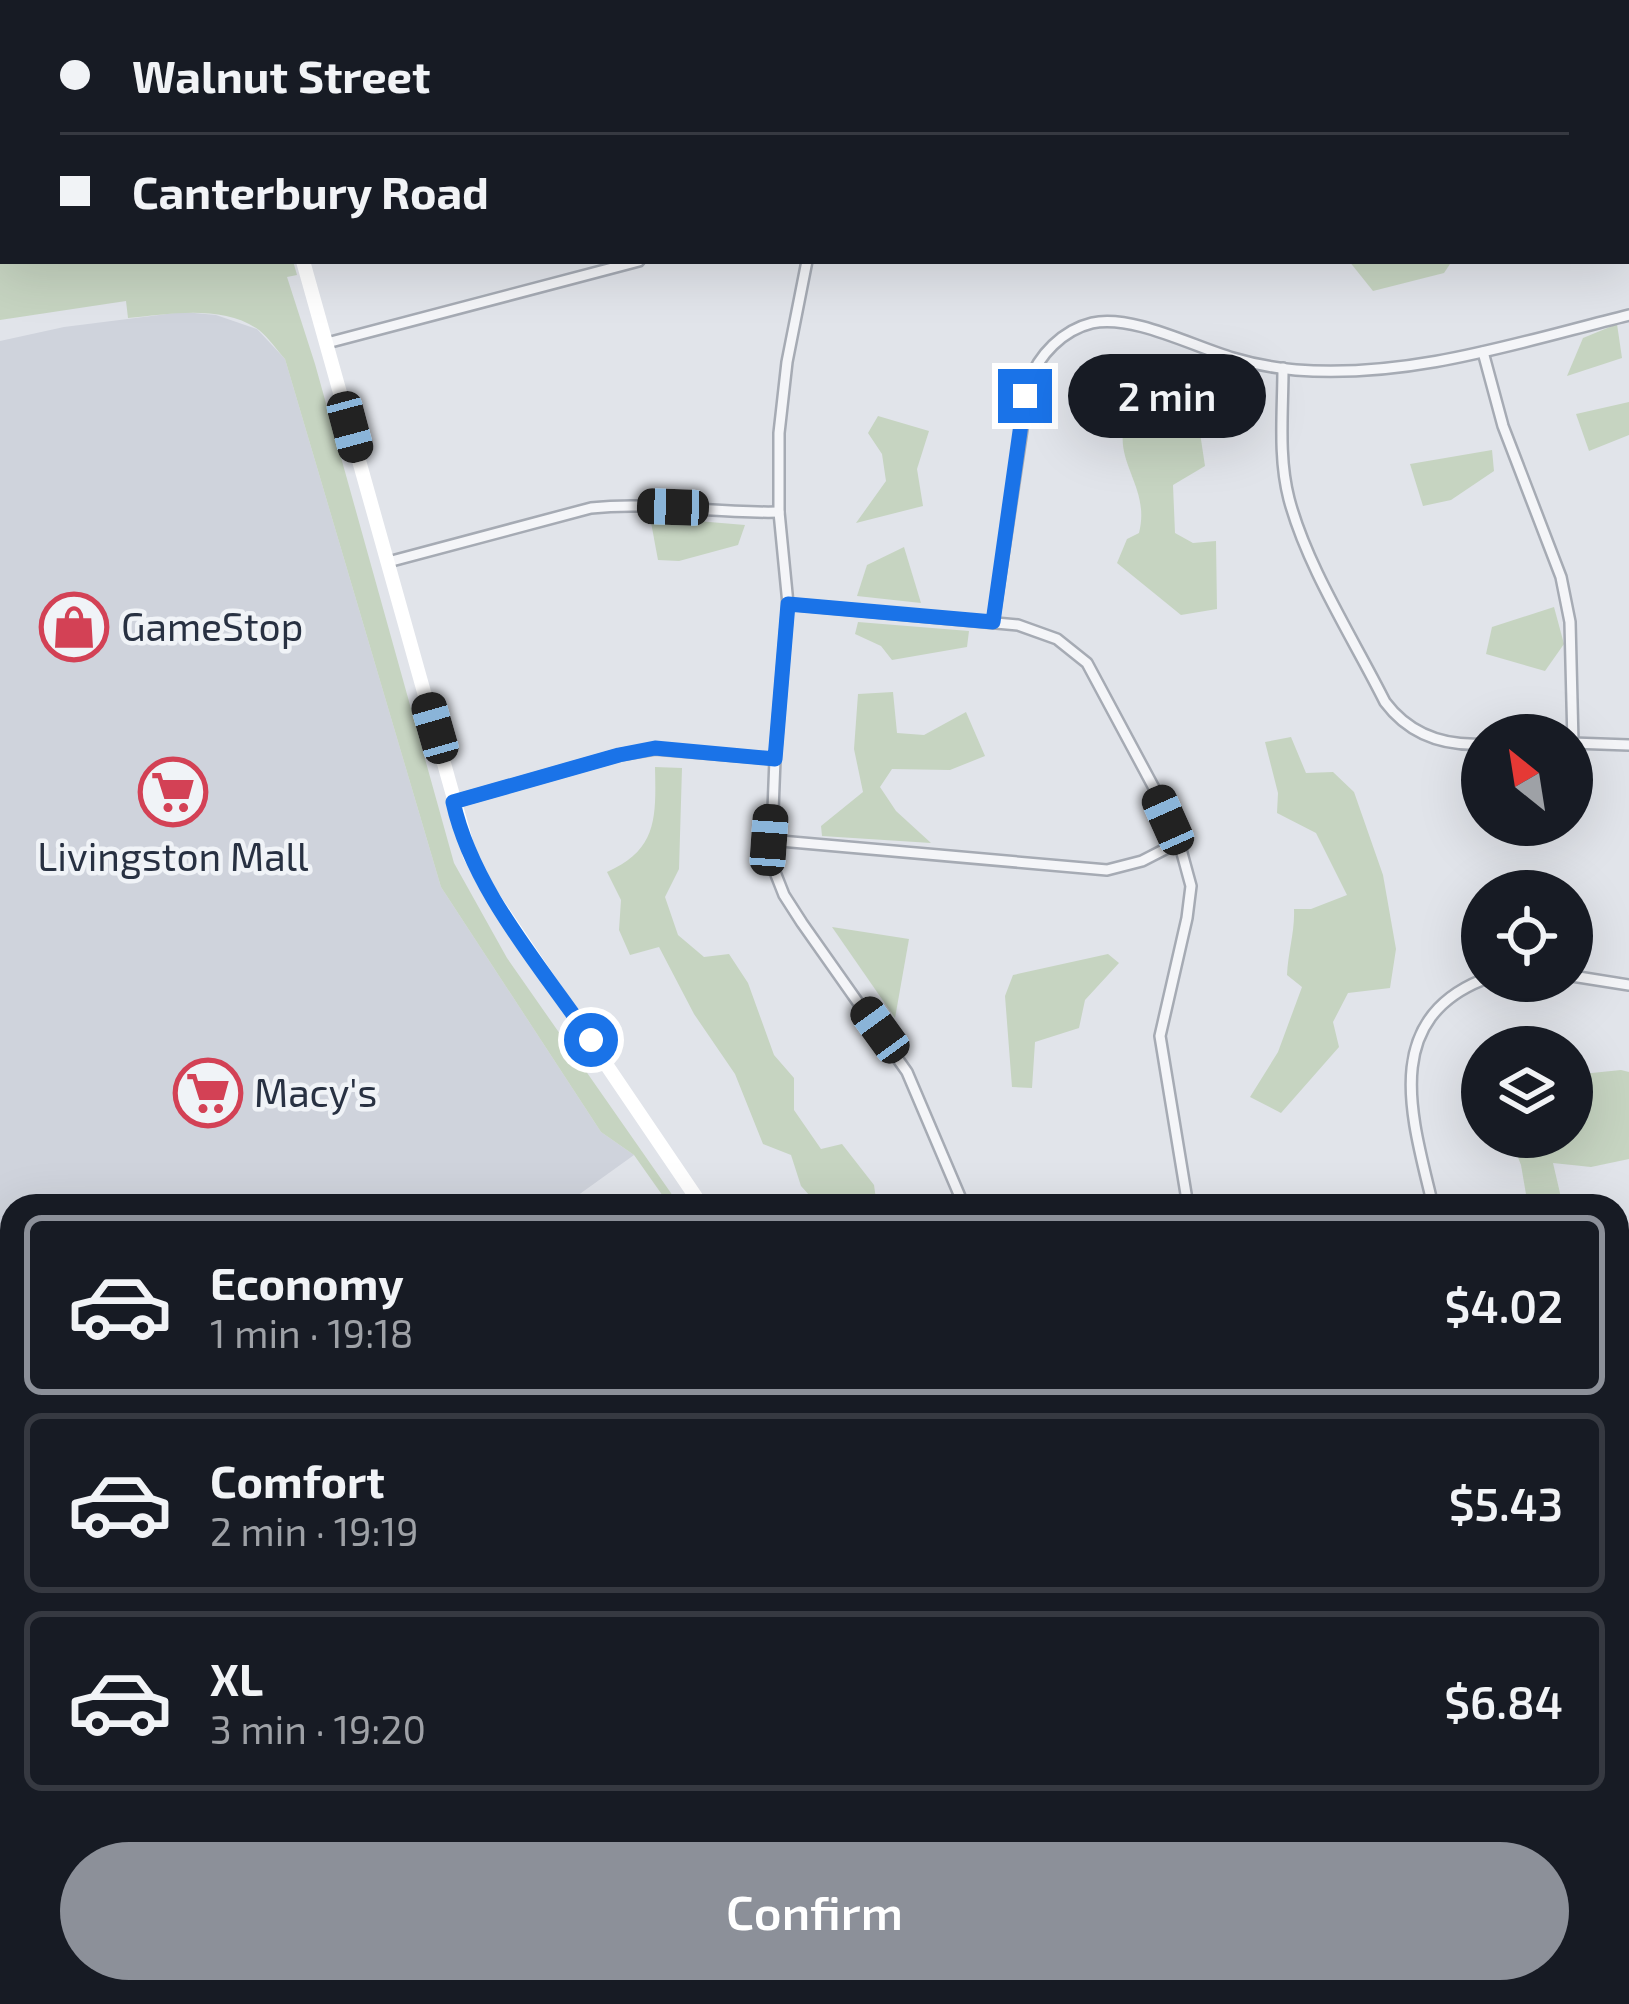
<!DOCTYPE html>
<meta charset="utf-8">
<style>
body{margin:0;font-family:"Exo 2",sans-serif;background:#20242c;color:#f1f3f6;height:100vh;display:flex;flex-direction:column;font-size:45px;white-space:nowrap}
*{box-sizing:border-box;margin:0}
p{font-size:39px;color:#9ea1a6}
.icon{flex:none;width:66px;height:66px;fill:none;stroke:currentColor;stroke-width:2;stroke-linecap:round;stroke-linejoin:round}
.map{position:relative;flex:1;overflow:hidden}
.sheet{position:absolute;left:0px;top:1194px;width:1629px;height:810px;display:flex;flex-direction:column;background:#171b24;border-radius:36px 36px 0 0;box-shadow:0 12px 48px #0002}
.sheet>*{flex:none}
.banner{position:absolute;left:0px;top:0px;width:1629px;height:264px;box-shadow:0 12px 48px #0002;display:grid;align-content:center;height:264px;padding:0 60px;background:#171b24}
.needle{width:78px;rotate:330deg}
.tools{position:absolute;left:1461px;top:714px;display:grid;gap:24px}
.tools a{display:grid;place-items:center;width:132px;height:132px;border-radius:50%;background:#171b24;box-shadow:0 12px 48px #0002;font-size:60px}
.end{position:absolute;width:54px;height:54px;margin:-27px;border:15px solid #1a73e8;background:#fff;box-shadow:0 0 0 6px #fff}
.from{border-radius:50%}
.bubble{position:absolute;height:84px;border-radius:42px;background:#171b24;box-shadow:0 12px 48px #0002;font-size:39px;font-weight:600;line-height:84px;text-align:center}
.car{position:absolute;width:36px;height:72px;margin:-36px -18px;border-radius:15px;box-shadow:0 0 9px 3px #0007;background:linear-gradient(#222 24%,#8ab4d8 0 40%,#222 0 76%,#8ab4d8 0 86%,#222 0)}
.banner b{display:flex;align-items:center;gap:42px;height:114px;font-size:45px}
.banner b+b{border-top:3px solid #363941}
.banner i{width:30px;height:30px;background:#f1f3f6}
ul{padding:21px 0 0;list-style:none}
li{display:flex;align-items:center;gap:36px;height:180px;margin:0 24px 18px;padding:0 36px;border:6px solid #363941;border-radius:18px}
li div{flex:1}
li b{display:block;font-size:45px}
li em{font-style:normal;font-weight:600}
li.active{border-color:#8c9099}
li>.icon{width:108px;height:108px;stroke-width:1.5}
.cta{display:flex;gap:24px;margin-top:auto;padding:24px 60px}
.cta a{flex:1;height:138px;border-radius:72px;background:#8c9099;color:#fff;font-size:48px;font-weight:600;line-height:138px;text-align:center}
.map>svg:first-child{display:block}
</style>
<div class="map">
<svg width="1629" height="2004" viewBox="0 0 1629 2004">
<rect width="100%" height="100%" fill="#e1e4ea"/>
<polygon fill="#cfd3dc" points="183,312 216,315 257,329 285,359 441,887 601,1132 634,1155 563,1206 12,1206 12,1292 0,1290 0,341 64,327"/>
<g fill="#c6d4c1">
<path d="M0 183H3V261H293L297 275 287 277 315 364 454 863 507 958 680 1206H670L634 1155 601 1132 441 887 285 359C277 350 268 337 259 330 223 304 169 314 128 318L126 301 0 320Z"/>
<polygon points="1349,261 1452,261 1444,273 1373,291"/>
<polygon points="1617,324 1622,358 1567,376 1583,338"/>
<polygon points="1629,402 1629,435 1589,451 1576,414"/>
<path d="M1131 408 1164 418 1197 413 1205 466 1173 485 1175 533 1193 543 1216 541 1217 609 1181 615 1117 563 1127 539 1139 533C1152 482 1104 458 1131 408Z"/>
<polygon points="878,416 929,431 917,469 923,506 856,523 886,481 882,454 868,433"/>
<polygon points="1492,450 1494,471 1451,500 1423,506 1410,464"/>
<polygon points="650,517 745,525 738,545 679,561 658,560"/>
<polygon points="904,547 921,603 857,596 867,565"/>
<polygon points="1554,607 1564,644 1545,671 1486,654 1492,627"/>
<polygon points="858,622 969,631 967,647 892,660 881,646 855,634"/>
<polygon points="893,692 897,733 924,735 966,712 985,756 950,770 892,769 880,787 896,811 931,843 822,836 821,826 863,792 854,749 858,694"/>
<path d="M1291 737 1306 773 1333 772 1354 792 1383 875 1396 949 1390 988 1348 993 1333 1022 1339 1047 1281 1113 1250 1097 1278 1052 1302 987 1287 975C1288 952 1295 932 1294 909H1311L1347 895 1316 833 1277 813 1278 793 1265 742Z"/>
<path d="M655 767 682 768 679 869 665 897 678 935 704 957 729 954 748 983 774 1055 794 1078V1110L821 1149 842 1144 874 1185 877 1206H819L801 1186 791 1155 763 1144 735 1074 694 1014 659 947 630 955 619 930 621 900 607 872C658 850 656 816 655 767Z"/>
<polygon points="832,927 909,939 895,1018"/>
<polygon points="1108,954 1119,963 1085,1000 1079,1028 1035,1042 1032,1088 1012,1087 1005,996 1013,975"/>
<polygon points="1621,1070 1629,1072 1629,1159 1591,1167 1553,1163 1563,1206 1528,1206 1521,1165 1510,1137 1572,1137 1572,1075"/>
<polygon points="1629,1531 1629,2004 1057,2004 1050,1992 1617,1992 1617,1532"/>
<polygon points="258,1992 403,1992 412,2004 254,2004"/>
</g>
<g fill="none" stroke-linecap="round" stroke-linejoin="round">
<defs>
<g id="street">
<polyline points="1296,0 1296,3"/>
<polyline points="1439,0 1440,3"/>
<polyline points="1595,0 1596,3"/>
<polyline points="866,3 867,0"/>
<polyline points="0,80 3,80"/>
<polyline points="807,261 787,362 779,433 779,512 788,604 775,759 771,862 784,895 802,923 907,1072 964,1206"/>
<polyline points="327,343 639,261"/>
<polyline points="1483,352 1503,426 1561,577 1570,622 1573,743"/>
<path d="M1283 368C1283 411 1278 457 1289 499 1307 567 1353 638 1385 702 1409 734 1442 746 1482 744"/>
<path d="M388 562 591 508C653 501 716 514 779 512"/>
<polyline points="788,604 1018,625 1057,639 1087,663 1154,788 1179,842 1191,886 1187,918 1160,1036 1188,1206"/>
<path d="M993 622 1029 383C1038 355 1063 330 1092 323 1133 314 1194 347 1233 358 1253 364 1276 368 1296 370 1410 379 1520 342 1629 315"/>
<polyline points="1572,743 1629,745"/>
<polyline points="453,802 619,755 655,749 775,759"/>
<polyline points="769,840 1107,870 1142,861 1179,842"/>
<polyline points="1572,976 1629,985"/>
<path d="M1433 1206C1414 1124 1378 1022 1482 980"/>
<polyline points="0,1809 12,1872"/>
<polyline points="0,1949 12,1947"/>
<polyline points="0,1961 12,1958"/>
<polyline points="35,1992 37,2004"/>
<polyline points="783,1992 785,2004"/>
<polyline points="482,2004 482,1992"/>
<path d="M569 2004C612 1990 653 1991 695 2004"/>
</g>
<g id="primary">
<polyline points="0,1308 12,1307"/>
<polyline points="0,1330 12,1330"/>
<polyline points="1617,1509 1629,1508"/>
</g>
</defs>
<use href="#street" stroke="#a6abb4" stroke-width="14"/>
<use href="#primary" stroke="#9fa8b6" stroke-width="20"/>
<use href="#street" stroke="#f4f5f8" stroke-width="9"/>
<g stroke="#fff" stroke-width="14">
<polyline points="57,0 59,3"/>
<polyline points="669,3 670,0"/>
<polyline points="1626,76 1629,75"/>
<polyline points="303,261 470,856 488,890 702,1206"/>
<polyline points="1022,1992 1029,2004"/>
</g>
<use href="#primary" stroke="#fff" stroke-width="15"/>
</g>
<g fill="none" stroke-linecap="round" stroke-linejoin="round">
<path stroke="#1a73e8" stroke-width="15" d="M591 1040C541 966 473 891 453 802L619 755 655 748 775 759 788 604 993 622 1025 396"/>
</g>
<defs>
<symbol id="shop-ring" viewBox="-11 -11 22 22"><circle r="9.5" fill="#f0f3f7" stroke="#d34155" stroke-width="1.5"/><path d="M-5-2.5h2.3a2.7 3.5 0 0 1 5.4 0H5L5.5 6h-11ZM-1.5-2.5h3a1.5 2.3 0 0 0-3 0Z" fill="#d34155"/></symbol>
<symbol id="supermarket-ring" viewBox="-11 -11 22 22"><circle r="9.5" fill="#f0f3f7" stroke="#d34155" stroke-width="1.5"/><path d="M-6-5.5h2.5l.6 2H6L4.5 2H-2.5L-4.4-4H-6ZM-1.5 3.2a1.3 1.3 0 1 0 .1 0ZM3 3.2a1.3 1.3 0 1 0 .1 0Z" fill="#d34155"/></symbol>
</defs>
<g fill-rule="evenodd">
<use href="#shop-ring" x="36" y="589" width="76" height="76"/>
<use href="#supermarket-ring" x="135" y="754" width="76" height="76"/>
<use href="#supermarket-ring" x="170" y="1055" width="76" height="76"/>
</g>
<g text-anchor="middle" stroke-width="9" stroke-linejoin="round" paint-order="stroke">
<g font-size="39" fill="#283142" stroke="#f0f3f7" text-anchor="start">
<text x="121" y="641">GameStop</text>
<text x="173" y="871" text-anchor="middle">Livingston Mall</text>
<text x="254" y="1107">Macy's</text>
</g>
</g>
</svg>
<div class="tools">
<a><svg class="needle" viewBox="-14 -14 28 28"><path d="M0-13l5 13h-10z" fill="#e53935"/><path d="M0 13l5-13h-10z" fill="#9ea1a6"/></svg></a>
<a><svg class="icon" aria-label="locate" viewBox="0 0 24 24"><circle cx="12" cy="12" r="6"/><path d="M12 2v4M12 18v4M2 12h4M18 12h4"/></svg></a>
<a><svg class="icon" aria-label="layers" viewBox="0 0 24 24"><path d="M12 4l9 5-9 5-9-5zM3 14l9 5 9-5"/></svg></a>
</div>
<i class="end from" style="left:591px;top:1040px"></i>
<i class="end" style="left:1025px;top:396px"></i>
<div class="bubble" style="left:1068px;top:354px;width:198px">2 min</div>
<i class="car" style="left:350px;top:427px;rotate:165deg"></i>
<i class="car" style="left:673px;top:507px;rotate:272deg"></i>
<i class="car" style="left:435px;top:728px;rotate:344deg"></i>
<i class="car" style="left:1168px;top:820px;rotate:336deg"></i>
<i class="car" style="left:769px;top:840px;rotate:4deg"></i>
<i class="car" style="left:880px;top:1030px;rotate:324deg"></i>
<div class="banner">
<b><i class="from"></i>Walnut Street</b>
<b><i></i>Canterbury Road</b>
</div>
<section class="sheet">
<ul>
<li class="active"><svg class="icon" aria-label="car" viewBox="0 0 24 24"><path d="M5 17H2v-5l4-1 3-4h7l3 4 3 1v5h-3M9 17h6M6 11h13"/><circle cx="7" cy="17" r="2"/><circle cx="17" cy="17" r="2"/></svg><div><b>Economy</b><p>1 min · 19:18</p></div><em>$4.02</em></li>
<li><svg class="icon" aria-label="car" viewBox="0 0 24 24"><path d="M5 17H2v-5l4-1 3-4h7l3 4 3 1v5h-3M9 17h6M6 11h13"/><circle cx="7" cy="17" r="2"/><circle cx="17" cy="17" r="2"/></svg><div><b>Comfort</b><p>2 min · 19:19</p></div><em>$5.43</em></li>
<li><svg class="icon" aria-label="car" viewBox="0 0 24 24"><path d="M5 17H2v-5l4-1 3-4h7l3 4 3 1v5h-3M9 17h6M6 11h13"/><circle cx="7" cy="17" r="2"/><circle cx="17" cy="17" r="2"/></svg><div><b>XL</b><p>3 min · 19:20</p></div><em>$6.84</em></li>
</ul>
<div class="cta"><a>Confirm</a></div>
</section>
</div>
